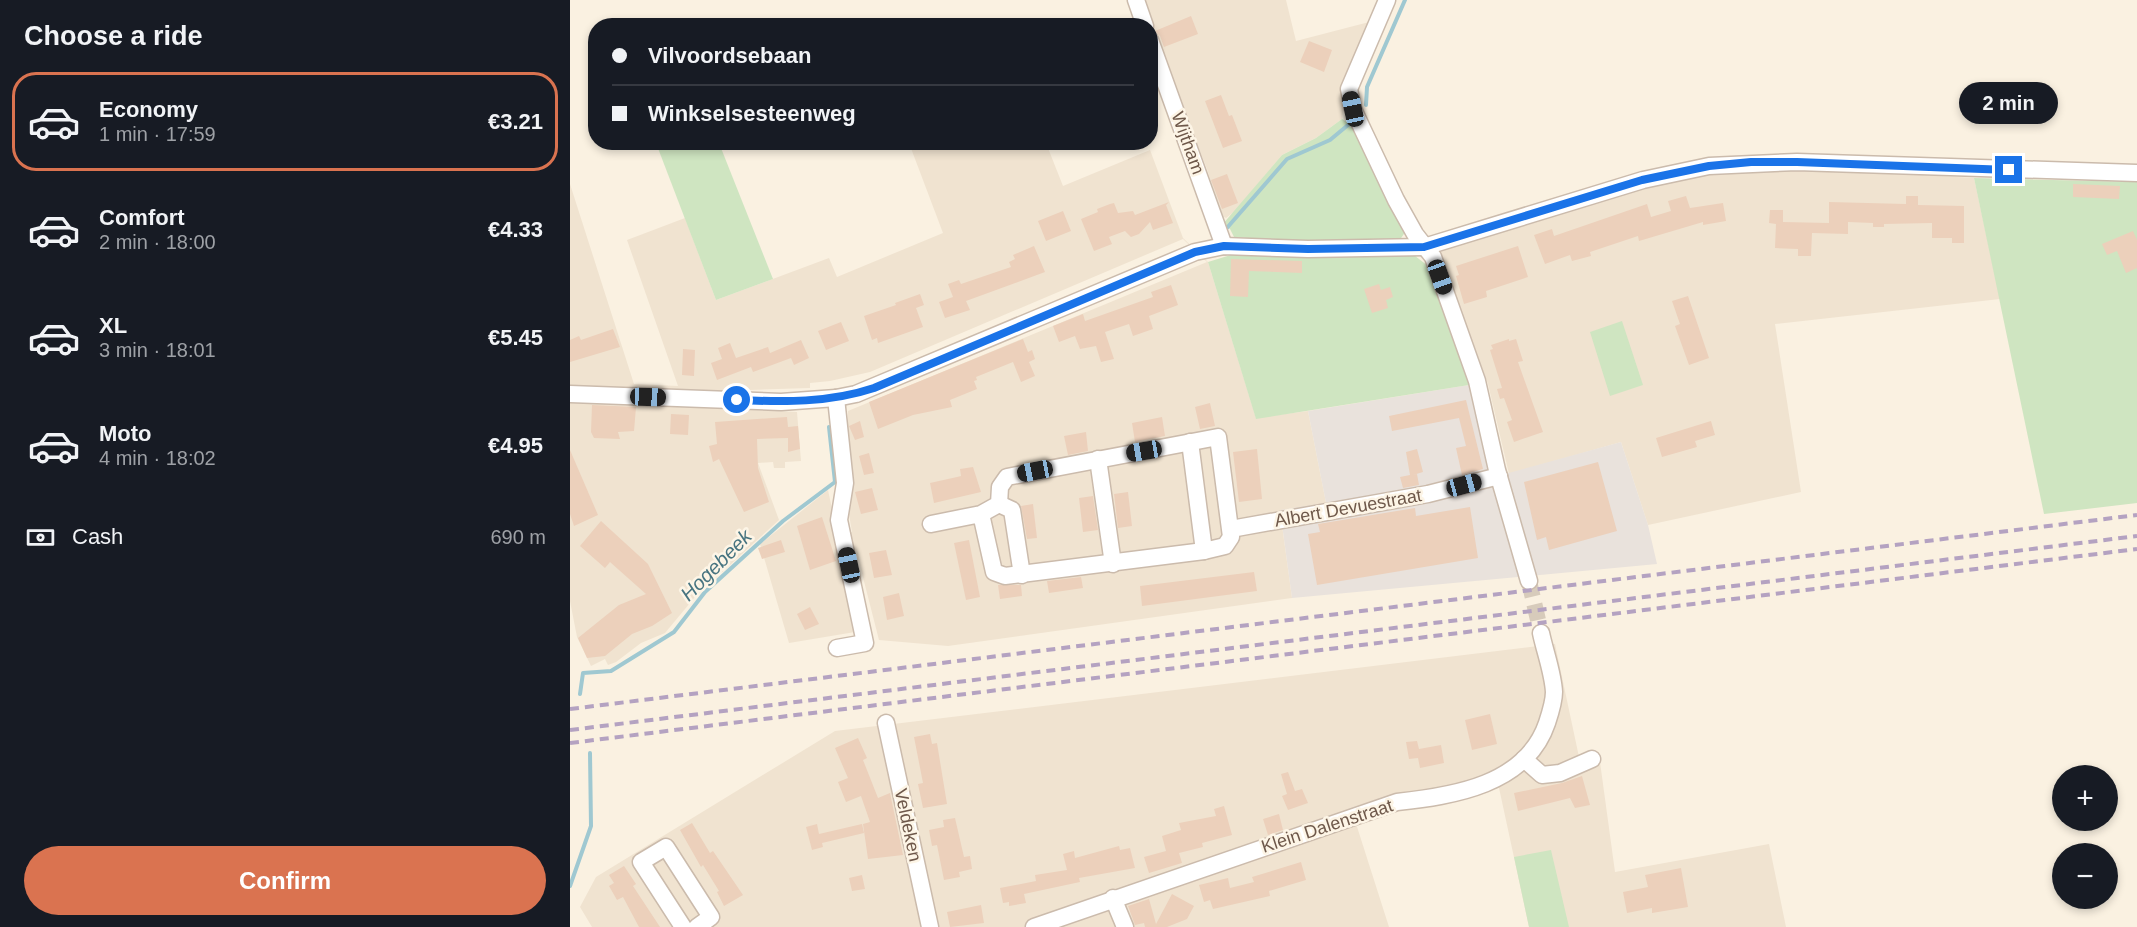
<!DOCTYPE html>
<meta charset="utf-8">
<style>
body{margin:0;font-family:Arial,sans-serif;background:#20242c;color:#f1f3f6;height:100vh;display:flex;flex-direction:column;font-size:22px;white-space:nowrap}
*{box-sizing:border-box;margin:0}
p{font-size:20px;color:#9ea1a6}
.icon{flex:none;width:33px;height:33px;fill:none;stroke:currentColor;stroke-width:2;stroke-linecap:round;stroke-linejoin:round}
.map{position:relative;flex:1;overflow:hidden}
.drawer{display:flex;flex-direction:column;background:#171b24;width:570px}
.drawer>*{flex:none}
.guide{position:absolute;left:18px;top:18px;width:570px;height:132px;border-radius:24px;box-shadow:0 3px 9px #0003;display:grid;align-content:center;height:132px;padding:0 24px;background:#171b24}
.controls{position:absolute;left:1482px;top:765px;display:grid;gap:12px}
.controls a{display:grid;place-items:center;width:66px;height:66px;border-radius:50%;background:#171b24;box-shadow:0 3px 9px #0003;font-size:30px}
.end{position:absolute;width:27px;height:27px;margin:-14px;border:8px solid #1a73e8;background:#fff;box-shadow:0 0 0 3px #fff}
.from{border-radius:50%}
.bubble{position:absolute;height:42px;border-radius:21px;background:#171b24;box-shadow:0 3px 9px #0003;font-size:20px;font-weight:600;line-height:42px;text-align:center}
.car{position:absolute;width:18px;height:36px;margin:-18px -9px;border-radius:8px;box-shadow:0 0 4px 2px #0007;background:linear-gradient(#222 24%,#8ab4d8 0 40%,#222 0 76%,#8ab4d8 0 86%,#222 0)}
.guide b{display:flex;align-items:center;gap:21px;height:57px;font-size:22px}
.guide b+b{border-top:2px solid #363941}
.guide i{width:15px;height:15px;background:#f1f3f6}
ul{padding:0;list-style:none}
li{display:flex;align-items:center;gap:18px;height:99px;margin:0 12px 9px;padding:0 12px;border:3px solid transparent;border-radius:24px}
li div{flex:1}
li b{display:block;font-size:22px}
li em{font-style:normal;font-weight:600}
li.selected{border-color:#da7350}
li>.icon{width:54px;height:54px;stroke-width:1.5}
h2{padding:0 24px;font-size:27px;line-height:72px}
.pay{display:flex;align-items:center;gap:15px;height:66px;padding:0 24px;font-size:22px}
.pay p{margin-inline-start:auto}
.cta{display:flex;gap:12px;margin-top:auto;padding:12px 24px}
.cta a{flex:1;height:69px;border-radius:36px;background:#da7350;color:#fff;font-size:24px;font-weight:600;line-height:69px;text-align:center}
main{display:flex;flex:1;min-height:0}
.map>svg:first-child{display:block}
</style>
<main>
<section class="drawer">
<h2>Choose a ride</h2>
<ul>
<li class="selected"><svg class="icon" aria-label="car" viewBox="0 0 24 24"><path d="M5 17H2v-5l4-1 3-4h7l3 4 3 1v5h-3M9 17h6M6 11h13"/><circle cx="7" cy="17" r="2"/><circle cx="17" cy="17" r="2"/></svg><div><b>Economy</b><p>1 min · 17:59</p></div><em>€3.21</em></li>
<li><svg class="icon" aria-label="car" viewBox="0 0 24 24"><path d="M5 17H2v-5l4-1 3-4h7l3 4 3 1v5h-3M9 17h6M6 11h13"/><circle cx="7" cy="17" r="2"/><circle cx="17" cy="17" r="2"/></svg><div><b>Comfort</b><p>2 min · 18:00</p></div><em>€4.33</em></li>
<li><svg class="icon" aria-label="car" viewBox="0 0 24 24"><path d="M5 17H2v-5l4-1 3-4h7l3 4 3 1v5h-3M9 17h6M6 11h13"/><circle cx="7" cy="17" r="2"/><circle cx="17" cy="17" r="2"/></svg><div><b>XL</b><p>3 min · 18:01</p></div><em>€5.45</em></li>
<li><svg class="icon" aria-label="car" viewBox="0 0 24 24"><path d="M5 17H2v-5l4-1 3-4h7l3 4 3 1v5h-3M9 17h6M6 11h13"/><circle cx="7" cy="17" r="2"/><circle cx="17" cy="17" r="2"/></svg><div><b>Moto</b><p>4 min · 18:02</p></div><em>€4.95</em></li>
</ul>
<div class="pay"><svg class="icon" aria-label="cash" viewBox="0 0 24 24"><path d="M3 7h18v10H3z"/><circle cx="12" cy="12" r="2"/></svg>Cash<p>690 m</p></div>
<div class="cta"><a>Confirm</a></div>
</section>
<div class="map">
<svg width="1567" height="927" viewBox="0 0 1567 927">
<rect width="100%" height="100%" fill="#faf1e1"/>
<g fill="#f0e3d0">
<polygon points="570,0 716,0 726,41 803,21 780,69 772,119 746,138 712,155 665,211 656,218 652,216 637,169"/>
<polygon points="339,143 476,143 493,186 580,150 613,238 638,262 686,418 738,411 756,503 710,511 722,598 378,646 309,640 286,550 272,553 285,632 219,643 190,544 258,490 268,537 282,532 277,503 278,411 637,262 613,239 300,372 260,381 240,383 240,388 180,390 184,410 227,412 231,461 215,462 215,468 204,468 203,462 188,463 209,520 125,597 95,633 71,643 46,662 38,665 35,659 21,666 7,637 0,601 0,184 64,384 108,386 57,240 115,218 146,300 259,258 267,277 373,233"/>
<polygon points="1163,169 1281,171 1404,178 1430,299 1205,324 1231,492 1078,525 1051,442 939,474 918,384 868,249 1077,187"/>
<polygon points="985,644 1009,757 1027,751 1030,762 1045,872 1199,844 1216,927 959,927 926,774 905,784 782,811 819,927 22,927 10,907 26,877 265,731"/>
</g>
<polygon fill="#e9e2dc" points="899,385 924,477 1051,442 1078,525 1087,564 722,598 710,510 756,503 738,411"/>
<g fill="#cfe5c1">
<polygon points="772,119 786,128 836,231 829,241 744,243 664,237 660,229 652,225 712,155 746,138"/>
<polygon points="86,143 149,143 203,279 146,300"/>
<polygon points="1404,178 1567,182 1567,503 1474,514"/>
<polygon points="840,252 858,266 899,385 686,419 638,262 664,254"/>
<polygon points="1052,321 1073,385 1040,396 1020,332"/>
<polygon points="981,850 999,927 959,927 944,857"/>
</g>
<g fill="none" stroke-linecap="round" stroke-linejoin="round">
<g stroke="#9fc8d1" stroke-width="4">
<polyline points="796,105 797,87 835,0"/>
<polyline points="656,229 717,159 760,140 778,125"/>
<polyline points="10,694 13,673 41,671 104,632 135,592 213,521 265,482 259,427"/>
<polyline points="0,886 21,826 20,753"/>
</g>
</g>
<g fill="#ecd0bb">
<polygon points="621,16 628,34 594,47 590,36 585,31"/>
<polygon points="739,41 762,50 754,72 730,62"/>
<polygon points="651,95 659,116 662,115 672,141 653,148 635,101"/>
<polygon points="657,174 668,203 652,209 641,180"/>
<polygon points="1503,184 1550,186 1549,199 1503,197"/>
<polygon points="1116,196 1120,208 1153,203 1156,221 1133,225 1133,222 1069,241 1068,236 1020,252 1021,256 1002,261 1000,255 975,264 964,235 982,229 984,236 1077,204 1081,217 1101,211 1098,201"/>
<polygon points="1336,196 1348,196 1348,205 1394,206 1394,243 1382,243 1382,238 1362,238 1362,223 1314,224 1314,227 1303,227 1303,223 1278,222 1278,234 1242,233 1241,256 1228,256 1228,249 1205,248 1206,224 1199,223 1200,210 1213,210 1213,222 1259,223 1259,202 1336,204"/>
<polygon points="599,202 596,205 603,223 583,230 580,222 569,234 561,237 555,231 539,237 542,244 524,251 511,219 528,212 527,209 540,204 544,203 548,213 563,211 565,215"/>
<polygon points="493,211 501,231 476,241 468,221"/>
<polygon points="1563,231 1567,240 1567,268 1556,273 1547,251 1537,255 1532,244"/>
<polygon points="464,246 475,272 396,301 400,310 375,318 369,302 383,297 378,284 389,280 391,284 441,267 439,262 445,259 443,255"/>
<polygon points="948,246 958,277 916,291 917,297 894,304 886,276 889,275 886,266"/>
<polygon points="661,259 732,261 732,273 679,271 678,297 660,296"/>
<polygon points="809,284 811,290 820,287 823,297 816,300 818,308 802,313 794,289"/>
<polygon points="601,285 608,305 579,316 583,329 563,336 559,324 535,332 544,359 531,362 526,346 510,349 505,336 489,342 483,326 513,314 515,321 583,297 581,292"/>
<polygon points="350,294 354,305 346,308 353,327 308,343 307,338 302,340 294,316 326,305 325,303"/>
<polygon points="1118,296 1139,358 1119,365 1105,326 1110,324 1102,301"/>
<polygon points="271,322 279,341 256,350 248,331"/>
<polygon points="43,329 50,347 0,362 0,340 9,336 11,340"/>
<polygon points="453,339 458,352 462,350 465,359 459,362 465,376 451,382 443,362 406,377 407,380 404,381 407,389 380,400 382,407 343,415 308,429 299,402"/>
<polygon points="939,339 939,341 946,339 953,361 948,362 973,432 944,442 937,422 942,420 934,398 930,399 927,389 932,388 920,350 923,349 921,345"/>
<polygon points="231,340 239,358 224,365 221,358 183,372 181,367 147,380 141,363 152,359 148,348 160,343 166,358 198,347 200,353"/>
<polygon points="113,349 125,350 124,376 112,375"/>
<polygon points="896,400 913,469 892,475 886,448 896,446 889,418 822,431 819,416"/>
<polygon points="640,403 645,426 630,429 625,407"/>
<polygon points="22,405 66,407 64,431 48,432 50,439 24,438 21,432"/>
<polygon points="101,414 119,415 118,435 100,434"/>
<polygon points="217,417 218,427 228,426 230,449 218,452 218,438 187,439 188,468 199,502 174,512 149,459 143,462 139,446 147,444 145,422"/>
<polygon points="592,417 595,436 565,442 562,423"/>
<polygon points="290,421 294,437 285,440 279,426"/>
<polygon points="1141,421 1145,435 1125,441 1127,447 1092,457 1086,438"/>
<polygon points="516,432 518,451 498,455 494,436"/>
<polygon points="687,449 692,499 669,502 663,452"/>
<polygon points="847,449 853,472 843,475 847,474 849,485 833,488 830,477 840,475 836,452"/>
<polygon points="0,450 28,515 4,526 0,514"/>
<polygon points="299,453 304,473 294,475 289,456"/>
<polygon points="1028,462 1047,531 979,550 976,537 967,540 954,482"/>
<polygon points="403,467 411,492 364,503 360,483 387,477 391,476 390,469"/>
<polygon points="302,488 308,510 291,514 285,492"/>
<polygon points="558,492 562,526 548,528 544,494"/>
<polygon points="523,496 528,530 513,532 509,498"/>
<polygon points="463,504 467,538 457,539 451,506"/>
<polygon points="900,507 908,558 747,585 738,534 750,532 748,524 845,508 846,516"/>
<polygon points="252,517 266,561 240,570 227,526"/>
<polygon points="31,521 78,564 102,613 82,626 62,634 35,656 17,658 8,638 49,605 76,594 40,562 35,568 10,546"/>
<polygon points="211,540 215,552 192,559 188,548"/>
<polygon points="399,540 410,597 396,600 384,543"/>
<polygon points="316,550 322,575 304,578 299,553"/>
<polygon points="684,572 687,591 572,606 570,586"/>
<polygon points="511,577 513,588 479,593 477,581"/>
<polygon points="428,585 451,585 452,596 430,599"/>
<polygon points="329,593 334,616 317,620 313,597"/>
<polygon points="240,607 249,624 235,630 227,614"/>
<polygon points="920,714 927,744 902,750 895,720"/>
<polygon points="360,734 362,744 367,743 377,804 353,808 348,784 353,783 344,737"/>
<polygon points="288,738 297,758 293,760 308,798 320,793 333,855 298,859 293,824 300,822 291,796 276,802 268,782 278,778 265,748"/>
<polygon points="847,741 849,749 871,745 874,763 850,768 848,758 839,759 836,742"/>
<polygon points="718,772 725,791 732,789 738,803 718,810 712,796 717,794 711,774"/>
<polygon points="1012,776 1020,805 1005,808 1000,798 948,811 944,793 992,783"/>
<polygon points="654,806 662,835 632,843 633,847 609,853 612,863 579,873 574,857 596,851 592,836 611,830 609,823 646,816 644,809"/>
<polygon points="709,814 713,830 698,835 693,819"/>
<polygon points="385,818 394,857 400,856 402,869 389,872 390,877 374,880 367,845 362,846 359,830 374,827 373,820"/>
<polygon points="122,823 140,853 143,851 173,895 154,906 147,892 149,891 133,865 131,867 110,830"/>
<polygon points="247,824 249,834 292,824 294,833 252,843 253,847 242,850 236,827"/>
<polygon points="549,846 550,850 560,848 565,868 509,878 510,882 454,894 456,903 439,906 439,902 433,903 430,888 466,881 465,875 497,870 493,854 504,851 505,858"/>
<polygon points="731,862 736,880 699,891 700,896 643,909 640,900 634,902 629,885 658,878 660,888 684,882 682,877"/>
<polygon points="54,866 66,884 63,886 90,927 69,927 53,897 47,900 39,886 44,883 39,875"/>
<polygon points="1111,868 1118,907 1082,913 1082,908 1057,913 1053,892 1078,887 1075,875"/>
<polygon points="292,875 295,889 282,891 279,878"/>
<polygon points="602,894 624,906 617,919 597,927 575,927 574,923 565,925 558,906 579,899 586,924"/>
<polygon points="411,905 414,923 380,927 377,912"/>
</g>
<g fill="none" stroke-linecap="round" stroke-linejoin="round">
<polyline stroke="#d7cbbb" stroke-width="16" stroke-dasharray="16 8" stroke-linecap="butt" points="959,581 971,633"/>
<defs>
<g id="minor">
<polyline points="566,0 575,26"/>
<polyline points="817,0 779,89 783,109 826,200 845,234 863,257 907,381 927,470 959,581"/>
<polyline points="580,40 654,246"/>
<polyline points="0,394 211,402 266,398 286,394 625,252 654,246 738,249 854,247 1073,180 1139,166 1227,162 1567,173"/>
<polyline points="266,398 275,483 269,520 295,643 267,648"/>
<polyline points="620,442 634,551"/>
<polyline points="528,459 543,564"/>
<polyline points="429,504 442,510 452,575"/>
<polyline points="361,524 411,514 429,504 430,487 437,477 648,437 661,537 655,546 634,551 435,576 424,572 411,514"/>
<polyline points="661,529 858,494 929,476"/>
<polyline points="316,723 360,927"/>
<polyline points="954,759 972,775 990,773 1022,759"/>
<polyline points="543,898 555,927"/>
<polyline points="113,927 71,862 96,847 141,917 127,927"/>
<path d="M464 927 827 802C883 796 956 785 977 723 980 714 984 702 984 692 983 673 975 652 971 633"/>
</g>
</defs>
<use href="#minor" stroke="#cbbbac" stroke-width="19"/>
<use href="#minor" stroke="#fff" stroke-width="16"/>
<g stroke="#b4a2c1" stroke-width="4" stroke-dasharray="9 6" stroke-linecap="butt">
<polyline points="0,709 1567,515"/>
<polyline points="0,730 1567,536"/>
<polyline points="0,743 1567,549"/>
</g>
</g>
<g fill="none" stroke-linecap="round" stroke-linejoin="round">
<path stroke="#1a73e8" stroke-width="8" d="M167 400C213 402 259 403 304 388L625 252 654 246 738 249 854 247 1072 180 1139 166 1181 162H1227L1439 170"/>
</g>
<g text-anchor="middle" stroke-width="5" stroke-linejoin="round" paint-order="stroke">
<g font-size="18" fill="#6e584a" stroke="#fdf5e6">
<text transform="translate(618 143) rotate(70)" y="6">Wijtham</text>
<text transform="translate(778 508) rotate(-10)" y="6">Albert Devuestraat</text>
<text transform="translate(338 825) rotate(78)" y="6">Veldeken</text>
<text transform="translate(757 826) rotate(-18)" y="6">Klein Dalenstraat</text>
</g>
<g font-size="20" font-style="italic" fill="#477480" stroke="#fdf5e6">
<text transform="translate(146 565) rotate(-45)" y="7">Hogebeek</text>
</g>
</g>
</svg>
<div class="controls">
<a>+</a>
<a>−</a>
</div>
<i class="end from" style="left:167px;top:400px"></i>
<i class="end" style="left:1439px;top:170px"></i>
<div class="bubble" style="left:1389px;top:82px;width:99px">2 min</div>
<i class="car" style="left:783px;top:109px;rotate:348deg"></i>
<i class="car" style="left:870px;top:277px;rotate:160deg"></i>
<i class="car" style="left:78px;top:397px;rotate:92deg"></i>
<i class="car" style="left:574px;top:451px;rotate:260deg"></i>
<i class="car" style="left:465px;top:471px;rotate:259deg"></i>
<i class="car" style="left:894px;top:485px;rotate:75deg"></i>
<i class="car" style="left:279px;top:565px;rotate:348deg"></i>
<div class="guide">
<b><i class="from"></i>Vilvoordsebaan</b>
<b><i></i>Winkselsesteenweg</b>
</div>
</div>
</main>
